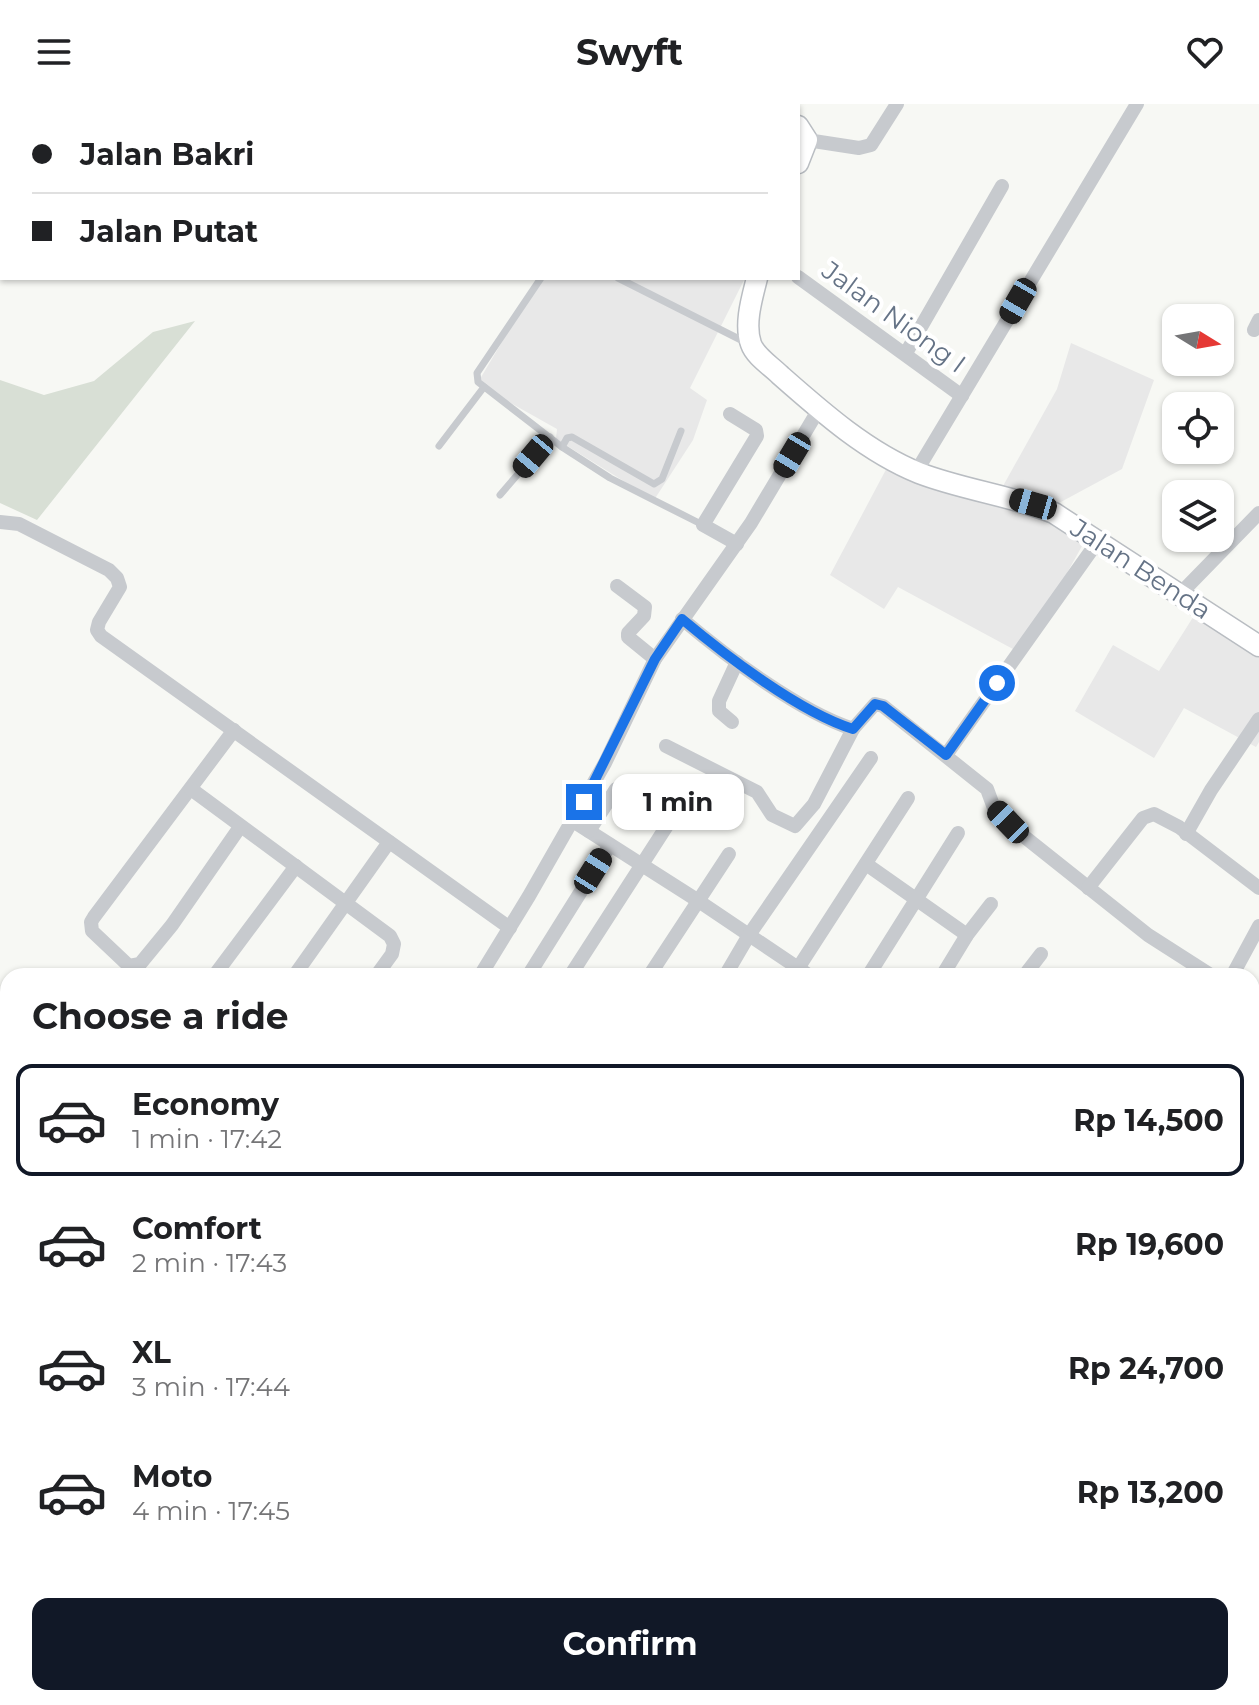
<!DOCTYPE html>
<meta charset="utf-8">
<style>
body{margin:0;font-family:Montserrat,sans-serif;background:#f6f6f6;color:#202124;height:100vh;display:flex;flex-direction:column;font-size:30px;white-space:nowrap}
*{box-sizing:border-box;margin:0}
p{font-size:26px;color:#757577}
.icon{flex:none;width:44px;height:44px;fill:none;stroke:currentColor;stroke-width:2;stroke-linecap:round;stroke-linejoin:round}
.map{position:relative;flex:1;overflow:hidden}
.panel{position:absolute;left:0px;top:864px;width:1260px;height:738px;display:flex;flex-direction:column;background:#fff;border-radius:24px 24px 0 0;box-shadow:0 2px 6px #0004}
.panel>*{flex:none}
.top-card{position:absolute;left:0px;top:0px;width:800px;height:176px;box-shadow:0 2px 6px #0004;display:grid;align-content:center;height:176px;padding:0 32px;background:#fff}
.needle{width:52px;rotate:101deg}
.buttons{position:absolute;left:1162px;top:200px;display:grid;gap:16px}
.buttons a{display:grid;place-items:center;width:72px;height:72px;border-radius:16px;background:#fff;box-shadow:0 2px 6px #0004;font-size:40px}
.end{position:absolute;width:36px;height:36px;margin:-18px;border:10px solid #1a73e8;background:#fff;box-shadow:0 0 0 4px #fff}
.from{border-radius:50%}
.bubble{position:absolute;height:56px;border-radius:16px;background:#fff;box-shadow:0 2px 6px #0004;font-size:26px;font-weight:700;line-height:56px;text-align:center}
.car{position:absolute;width:24px;height:48px;margin:-24px -12px;border-radius:10px;box-shadow:0 0 6px 2px #0007;background:linear-gradient(#222 24%,#8ab4d8 0 40%,#222 0 76%,#8ab4d8 0 86%,#222 0)}
.top-card b{display:flex;align-items:center;gap:28px;height:76px;font-size:30px}
.top-card b+b{border-top:2px solid #e0e0e0}
.top-card i{width:20px;height:20px;background:#202124}
ul{padding:0;list-style:none}
li{display:flex;align-items:center;gap:24px;height:112px;margin:0 16px 12px;padding:0 16px;border:4px solid transparent;border-radius:16px}
li div{flex:1}
li b{display:block;font-size:30px}
li em{font-style:normal;font-weight:700}
li.current{border-color:#111827}
li>.icon{width:72px;height:72px;stroke-width:1.5}
h2{padding:0 32px;font-size:36px;line-height:96px}
.cta{display:flex;gap:16px;margin-top:auto;padding:16px 32px}
.cta a{flex:1;height:92px;border-radius:16px;background:#111827;color:#fff;font-size:32px;font-weight:700;line-height:92px;text-align:center}
header{display:flex;justify-content:space-between;align-items:center;height:104px;padding:0 32px;background:#fff;font-size:36px;font-weight:700}
.map>svg:first-child{display:block}
</style>
<header><svg class="icon" aria-label="menu" viewBox="0 0 24 24"><path d="M4 6h16M4 12h16M4 18h16"/></svg>Swyft<svg class="icon" aria-label="heart" viewBox="0 0 24 24"><path d="M12 20l-8-8c-3-5 5-10 8-4 3-6 11-1 8 4z"/></svg></header>
<div class="map">
<svg width="1259" height="1601" viewBox="0 0 1259 1601">
<rect width="100%" height="100%" fill="#f7f8f4"/>
<g fill="#e8e8e8">
<polygon points="540,174 745,174 690,284 707,296 693,336 654,396 556,335 557,325 477,280"/>
<polygon points="1071,239 1154,276 1122,365 1059,399 1092,424 1022,550 898,483 884,505 830,471 890,358 993,400 1057,285"/>
<polygon points="1197,507 1259,549 1259,638 1256,643 1184,604 1154,654 1075,607 1113,541 1159,567"/>
</g>
<polygon fill="#d8dfd5" points="195,217 37,416 0,399 0,276 44,291 94,277 153,228"/>
<g fill="none" stroke-linecap="round" stroke-linejoin="round">
<defs>
<g id="secondary">
<polyline points="762,0 766,2"/>
<polyline points="798,22 807,36 798,59"/>
<path d="M757 174C752 194 744 220 751 240 755 252 771 262 780 271 822 308 867 348 919 369 963 386 1010 391 1054 409L1259 542"/>
</g>
</defs>
<use href="#secondary" stroke="#b9bdc2" stroke-width="23"/>
<polyline stroke="#bec0c3" stroke-width="2" stroke-dasharray="4 4" stroke-linecap="butt" points="56,1597 63,1601"/>
<g stroke="#c7cace" stroke-width="7">
<polyline points="471,0 474,2"/>
<polyline points="618,0 621,2"/>
<polyline points="266,2 267,0"/>
<polyline points="647,2 648,0"/>
<polyline points="716,2 717,0"/>
<polyline points="541,174 477,269 478,278 562,343 610,374 703,421"/>
<polyline points="618,174 745,238"/>
<polyline points="439,342 484,283"/>
<polyline points="562,343 567,334 572,333 654,380 662,375 681,327"/>
<polyline points="500,391 550,333"/>
</g>
<g stroke="#c7cace" stroke-width="14">
<polyline points="388,2 389,0"/>
<polyline points="787,2 790,0"/>
<polyline points="807,36 859,44 871,41 897,0"/>
<polyline points="798,173 962,292"/>
<polyline points="1254,226 1259,216"/>
<polyline points="906,249 1002,82"/>
<polyline points="730,310 756,326 757,332 703,421 737,440"/>
<polyline points="916,368 1137,0"/>
<polyline points="0,418 19,420 109,466 117,474 120,483 99,518 97,526 101,532 510,824"/>
<polyline points="617,482 645,503 644,512 628,529 628,533 655,555"/>
<polyline points="1181,489 1259,409"/>
<path d="M682 515C726 552 798 607 853 625L875 600 883 602 987 685 994 704 1026 734 1148 831 1212 872"/>
<polyline points="732,618 719,607 719,597 737,558"/>
<polyline points="234,626 94,813 91,818 92,827 129,862 140,860 172,821 240,723"/>
<polyline points="666,642 757,688 772,711 795,722 814,700 853,625"/>
<polyline points="946,651 1098,437"/>
<polyline points="191,685 390,832 394,840 392,850 376,872"/>
<polyline points="573,717 697,796 810,872"/>
<polyline points="589,727 616,685"/>
<polyline points="1186,730 1211,686 1259,615"/>
<polyline points="866,760 967,831"/>
<polyline points="1088,784 1143,714 1154,710 1179,723 1259,784"/>
<polyline points="214,872 296,762"/>
<polyline points="294,872 389,738"/>
<polyline points="480,872 529,792 605,659 655,555 751,419 819,305"/>
<polyline points="528,872 610,741"/>
<polyline points="570,872 670,717"/>
<polyline points="649,872 729,750"/>
<polyline points="725,872 749,831 871,654"/>
<polyline points="793,872 908,694"/>
<polyline points="868,872 958,729"/>
<polyline points="942,872 967,831 991,800"/>
<polyline points="1024,872 1041,850"/>
<polyline points="1232,872 1259,822"/>
<polyline points="0,972 8,976"/>
<polyline points="1252,1007 1259,1013"/>
<polyline points="1252,1087 1259,1075"/>
<polyline points="0,1094 8,1100"/>
<polyline points="1252,1154 1259,1158"/>
<polyline points="0,1163 8,1149"/>
<polyline points="1252,1199 1259,1188"/>
<polyline points="0,1223 8,1230"/>
<polyline points="1252,1336 1259,1324"/>
<polyline points="1252,1398 1259,1402"/>
<polyline points="1252,1492 1259,1480"/>
<polyline points="1184,1594 1198,1601"/>
<polyline points="37,1601 41,1594"/>
<polyline points="933,1601 937,1594"/>
</g>
<use href="#secondary" stroke="#fff" stroke-width="20"/>
</g>
<g fill="none" stroke-linecap="round" stroke-linejoin="round">
<path stroke="#1a73e8" stroke-width="10" d="M584 698 655 555 682 515C725 551 799 608 853 625L875 600 883 602 946 651 997 579"/>
</g>
<g text-anchor="middle" stroke-width="8" stroke-linejoin="round" paint-order="stroke">
<g font-size="26" fill="#657386" stroke="#fff">
<text transform="translate(894 213) rotate(36)" y="9">Jalan Niong I</text>
<text transform="translate(1141 465) rotate(33)" y="9">Jalan Benda</text>
</g>
</g>
</svg>
<div class="buttons">
<a><svg class="needle" viewBox="-14 -14 28 28"><path d="M0-13l5 13h-10z" fill="#e53935"/><path d="M0 13l5-13h-10z" fill="#757577"/></svg></a>
<a><svg class="icon" aria-label="locate" viewBox="0 0 24 24"><circle cx="12" cy="12" r="6"/><path d="M12 2v4M12 18v4M2 12h4M18 12h4"/></svg></a>
<a><svg class="icon" aria-label="layers" viewBox="0 0 24 24"><path d="M12 4l9 5-9 5-9-5zM3 14l9 5 9-5"/></svg></a>
</div>
<i class="end from" style="left:997px;top:579px"></i>
<i class="end" style="left:584px;top:698px"></i>
<div class="bubble" style="left:612px;top:670px;width:132px">1 min</div>
<i class="car" style="left:1018px;top:197px;rotate:210deg"></i>
<i class="car" style="left:792px;top:351px;rotate:211deg"></i>
<i class="car" style="left:533px;top:352px;rotate:220deg"></i>
<i class="car" style="left:1033px;top:400px;rotate:286deg"></i>
<i class="car" style="left:1008px;top:718px;rotate:316deg"></i>
<i class="car" style="left:593px;top:767px;rotate:32deg"></i>
<div class="top-card">
<b><i class="from"></i>Jalan Bakri</b>
<b><i></i>Jalan Putat</b>
</div>
<section class="panel">
<h2>Choose a ride</h2>
<ul>
<li class="current"><svg class="icon" aria-label="car" viewBox="0 0 24 24"><path d="M5 17H2v-5l4-1 3-4h7l3 4 3 1v5h-3M9 17h6M6 11h13"/><circle cx="7" cy="17" r="2"/><circle cx="17" cy="17" r="2"/></svg><div><b>Economy</b><p>1 min · 17:42</p></div><em>Rp 14,500</em></li>
<li><svg class="icon" aria-label="car" viewBox="0 0 24 24"><path d="M5 17H2v-5l4-1 3-4h7l3 4 3 1v5h-3M9 17h6M6 11h13"/><circle cx="7" cy="17" r="2"/><circle cx="17" cy="17" r="2"/></svg><div><b>Comfort</b><p>2 min · 17:43</p></div><em>Rp 19,600</em></li>
<li><svg class="icon" aria-label="car" viewBox="0 0 24 24"><path d="M5 17H2v-5l4-1 3-4h7l3 4 3 1v5h-3M9 17h6M6 11h13"/><circle cx="7" cy="17" r="2"/><circle cx="17" cy="17" r="2"/></svg><div><b>XL</b><p>3 min · 17:44</p></div><em>Rp 24,700</em></li>
<li><svg class="icon" aria-label="car" viewBox="0 0 24 24"><path d="M5 17H2v-5l4-1 3-4h7l3 4 3 1v5h-3M9 17h6M6 11h13"/><circle cx="7" cy="17" r="2"/><circle cx="17" cy="17" r="2"/></svg><div><b>Moto</b><p>4 min · 17:45</p></div><em>Rp 13,200</em></li>
</ul>
<div class="cta"><a>Confirm</a></div>
</section>
</div>
